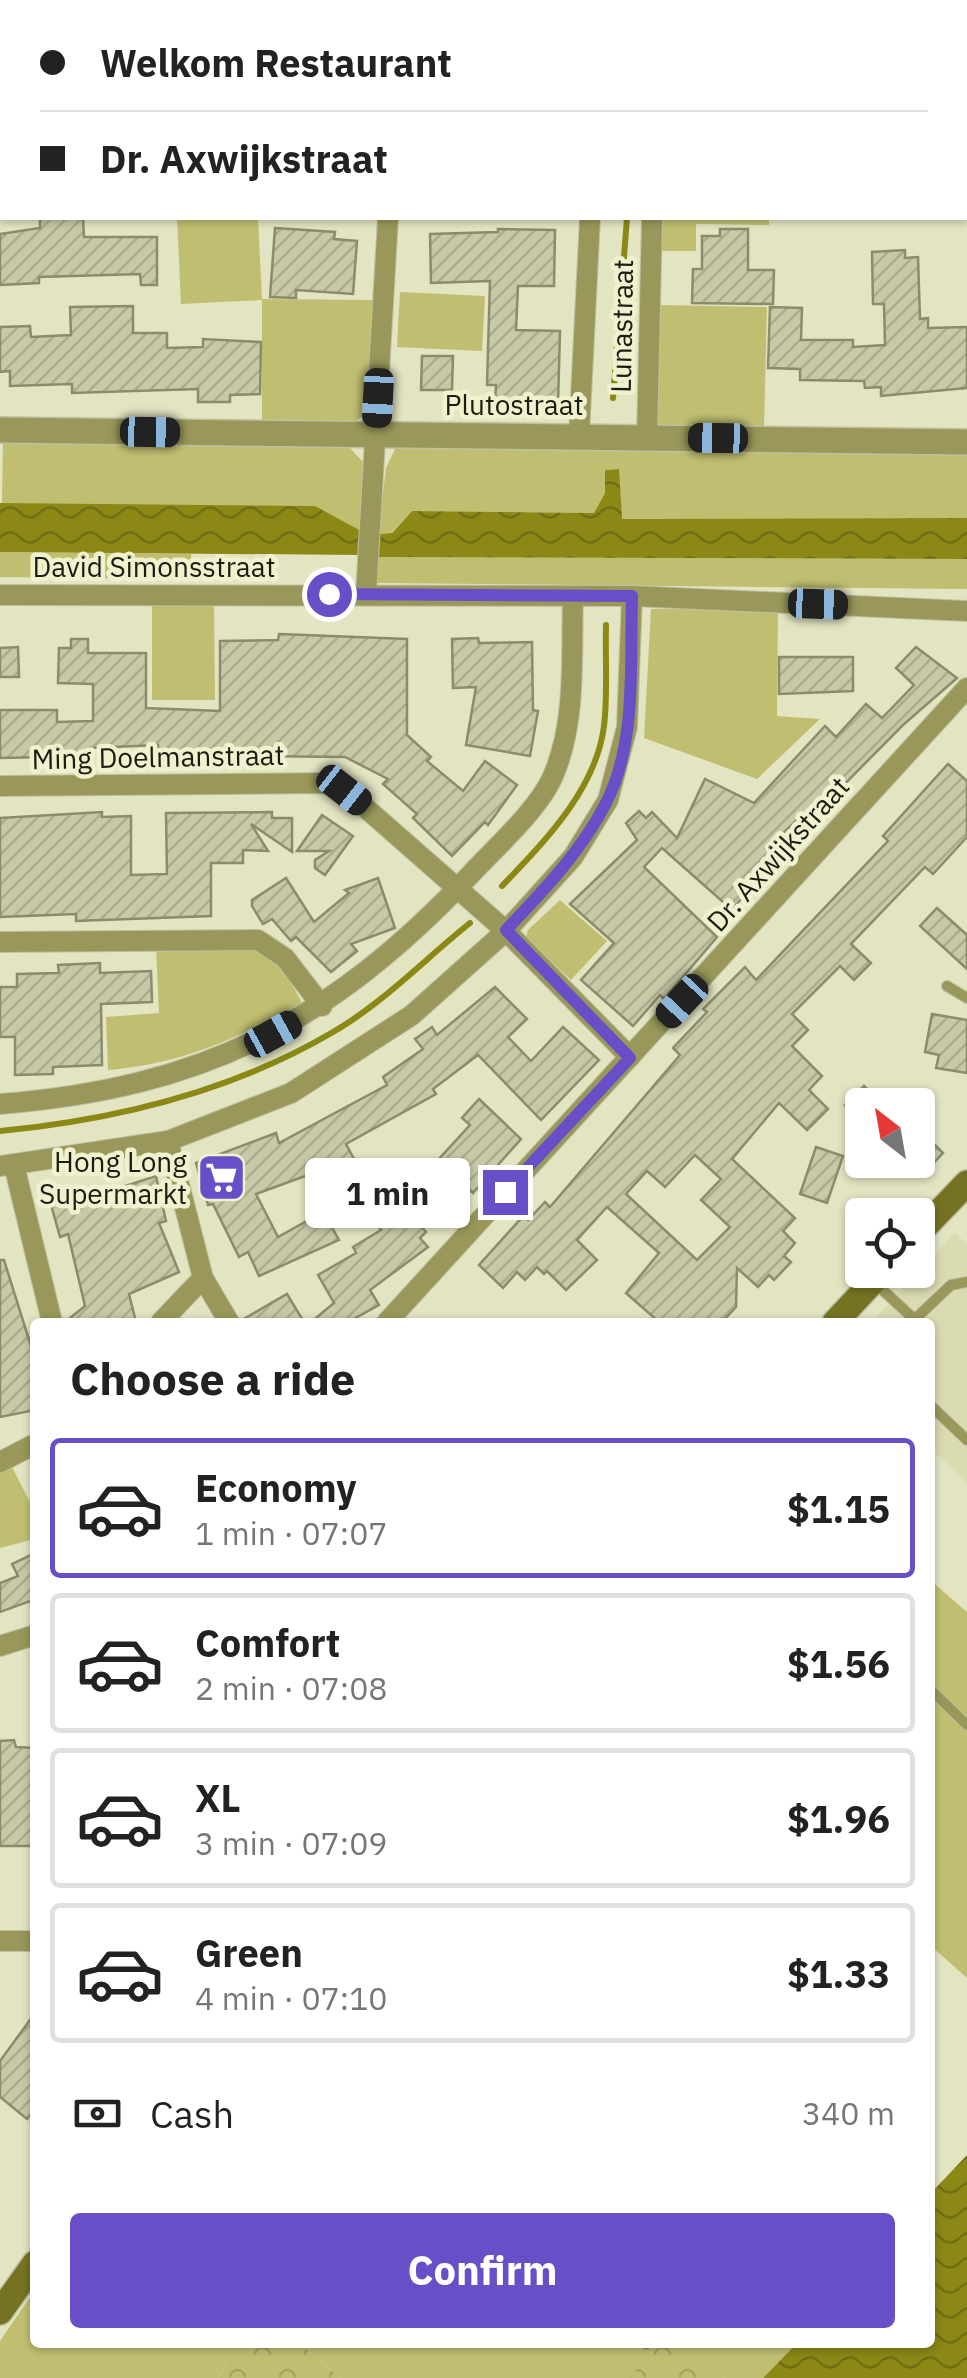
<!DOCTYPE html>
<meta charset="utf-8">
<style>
body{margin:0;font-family:"IBM Plex Sans",sans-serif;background:#f2f2f2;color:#222;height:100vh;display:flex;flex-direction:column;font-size:38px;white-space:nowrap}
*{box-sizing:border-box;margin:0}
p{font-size:32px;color:#767676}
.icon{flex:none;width:55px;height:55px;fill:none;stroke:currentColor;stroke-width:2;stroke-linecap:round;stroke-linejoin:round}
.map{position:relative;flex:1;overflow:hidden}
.sheet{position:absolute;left:30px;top:1318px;width:905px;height:1030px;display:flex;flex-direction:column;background:#fff;border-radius:10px;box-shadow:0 2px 8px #0004}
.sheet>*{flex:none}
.hud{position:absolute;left:0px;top:0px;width:968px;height:220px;box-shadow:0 2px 8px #0004;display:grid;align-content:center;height:220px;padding:0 40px;background:#fff}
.needle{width:65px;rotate:329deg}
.tools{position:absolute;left:845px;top:1088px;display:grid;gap:20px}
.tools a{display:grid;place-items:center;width:90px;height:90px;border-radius:10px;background:#fff;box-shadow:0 2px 8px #0004;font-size:50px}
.end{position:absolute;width:45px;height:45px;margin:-22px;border:12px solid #684fc8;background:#fff;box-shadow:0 0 0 5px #fff}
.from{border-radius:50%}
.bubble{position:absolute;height:70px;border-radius:10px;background:#fff;box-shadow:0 2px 8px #0004;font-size:32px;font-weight:700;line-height:70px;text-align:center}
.car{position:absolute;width:30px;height:60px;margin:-30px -15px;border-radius:12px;box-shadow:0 0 8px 2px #0007;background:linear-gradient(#222 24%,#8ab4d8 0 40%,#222 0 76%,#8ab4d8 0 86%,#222 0)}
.hud b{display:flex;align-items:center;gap:35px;height:95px;font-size:38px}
.hud b+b{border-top:2px solid #e0e0e0}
.hud i{width:25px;height:25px;background:#222}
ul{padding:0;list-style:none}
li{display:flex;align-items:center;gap:30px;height:140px;margin:0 20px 15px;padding:0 20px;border:5px solid #e0e0e0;border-radius:10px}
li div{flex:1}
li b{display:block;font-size:38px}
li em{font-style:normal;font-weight:700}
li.selected{border-color:#684fc8}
li>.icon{width:90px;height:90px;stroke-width:1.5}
h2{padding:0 40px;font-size:45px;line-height:120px}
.pay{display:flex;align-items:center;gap:25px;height:110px;padding:0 40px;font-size:38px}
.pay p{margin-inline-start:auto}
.button{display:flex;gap:20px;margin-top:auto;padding:20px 40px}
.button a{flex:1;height:115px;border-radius:10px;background:#684fc8;color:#fff;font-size:40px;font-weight:700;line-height:115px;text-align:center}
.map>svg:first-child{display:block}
</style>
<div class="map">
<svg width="967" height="2378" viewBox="0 0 967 2378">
<defs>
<pattern id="forest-crowns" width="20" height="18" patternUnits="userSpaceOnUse" patternTransform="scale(2.5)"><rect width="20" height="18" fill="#c0bf71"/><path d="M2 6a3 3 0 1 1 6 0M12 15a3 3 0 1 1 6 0" fill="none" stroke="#a4a461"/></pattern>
<pattern id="water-waves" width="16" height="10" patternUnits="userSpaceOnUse" patternTransform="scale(2.5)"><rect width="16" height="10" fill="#8b8816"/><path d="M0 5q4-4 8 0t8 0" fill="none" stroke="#716e13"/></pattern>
<pattern id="building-hatch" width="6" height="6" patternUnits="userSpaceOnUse" patternTransform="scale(2.5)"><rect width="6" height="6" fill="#c8c9a7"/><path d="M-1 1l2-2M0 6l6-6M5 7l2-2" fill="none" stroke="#abac8f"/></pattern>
</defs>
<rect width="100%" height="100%" fill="#e3e4c2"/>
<polygon fill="#dadbb1" points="955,1233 967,1244 967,1482 930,1448 930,1322 872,1322"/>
<g fill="#c0bf71">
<polygon points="177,218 258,218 262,299 373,300 366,414 347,427 262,424 262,300 181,304"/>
<polygon points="661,218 769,218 769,225 696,224 696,251 661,251"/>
<polygon points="400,292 485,296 482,351 397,347"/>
<polygon points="659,305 767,307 764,429 656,427"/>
<polygon points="3,438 349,447 364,463 361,531 2,503"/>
<polygon points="396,447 967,454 967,518 621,519 618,469 605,470 605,493 594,513 412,511 391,533 378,534 386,468"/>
<polygon points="0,552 191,554 192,579 0,577"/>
<polygon points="376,557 967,559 967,589 377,583"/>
<polygon points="214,605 215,700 152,700 152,606"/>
<polygon points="778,608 777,716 820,719 757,779 644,738 651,609"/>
<polygon points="560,900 607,941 571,980 526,938 528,930"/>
<path d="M254 946 281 964 302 1003C234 1039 186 1063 108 1070L106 1017 159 1013 156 948Z"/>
<polygon points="10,1463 35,1512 35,1539 0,1548 0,1467"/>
<polygon points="930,1580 967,1612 967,1978 930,1945"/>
<polygon points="35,2290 35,2342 238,2343 218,2378 0,2378 0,2341"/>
<polygon points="299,2343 660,2343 629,2378 341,2378"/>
<polygon points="694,2343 797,2343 763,2378 724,2378"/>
</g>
<g fill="url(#forest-crowns)">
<polygon points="238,2343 299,2343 341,2378 218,2378"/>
<polygon points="660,2343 694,2343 724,2378 629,2378"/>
</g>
<g fill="url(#water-waves)">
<polygon points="619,469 622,519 967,518 967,559 376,557 378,534 392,533 412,511 594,513 605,493 605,470"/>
<polygon points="0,503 315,506 361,531 360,555 0,552"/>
<polygon points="967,2155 967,2378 763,2378 797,2343 930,2342 930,2194"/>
</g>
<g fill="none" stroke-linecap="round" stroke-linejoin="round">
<g stroke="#8b8816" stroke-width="6">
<polyline points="643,2 643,0"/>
<polyline points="613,398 627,218"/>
<path d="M502 886C544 842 596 790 604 726 608 693 605 658 606 625"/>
<path d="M0 1131C114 1120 233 1091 333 1032 382 1004 426 958 470 923"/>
</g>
</g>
<g fill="url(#building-hatch)" stroke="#8c8c6d" stroke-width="2.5" fill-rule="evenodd">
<polygon points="83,218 84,237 157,237 157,285 141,285 140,274 39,277 39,283 0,285 0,234 40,228 40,219"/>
<polygon points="275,228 335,232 334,239 357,241 353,294 296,290 296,298 270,297"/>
<polygon points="498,229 555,230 554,286 518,286 516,330 560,331 558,405 551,405 551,412 534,412 534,406 495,405 496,385 487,385 490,281 431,283 430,234 498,232"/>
<polygon points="720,229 748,229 748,270 774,270 773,304 692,303 693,269 702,269 702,236 720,236"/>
<polygon points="905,250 905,258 918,257 920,319 928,318 928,328 967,327 967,388 881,396 881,387 865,388 864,381 800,380 800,369 768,368 770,307 802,308 801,340 853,340 853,347 885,345 884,304 873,304 872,252"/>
<polygon points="133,306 133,333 167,333 167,348 203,347 203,339 261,342 260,394 230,395 230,402 198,402 198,389 72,393 72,384 10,386 10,371 0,372 0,327 30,326 31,337 71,335 70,307"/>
<polygon points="422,356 453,356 452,390 421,390"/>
<polygon points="279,634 407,639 407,735 431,757 427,761 463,791 485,761 517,785 488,825 485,822 452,856 413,818 417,814 383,784 388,779 345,757 244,756 244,765 228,766 227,753 194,755 195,762 158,763 158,745 90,748 91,756 0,758 0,710 57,710 57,722 93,721 93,684 58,683 59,648 71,648 71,639 88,639 88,653 146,653 146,708 220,711 220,641 278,640"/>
<polygon points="478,638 479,643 532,642 533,710 538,711 530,756 466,745 476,687 453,688 452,639"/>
<polygon points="18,647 19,677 0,677 0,648"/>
<polygon points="916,647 957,678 903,725 815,814 809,809 766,849 784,865 756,894 750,888 732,910 662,848 644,867 717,937 664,999 660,995 633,1026 581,980 614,943 570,904 637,840 626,823 639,811 646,818 652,812 677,838 705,779 754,803 825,726 836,737 866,704 882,718 914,685 896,668"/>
<polygon points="779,657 853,657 853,691 779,694"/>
<path d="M948 764 967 781V837L933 874 925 867 851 944 871 963 854 980 840 966 792 1014 808 1030 792 1046 822 1076 809 1090 828 1109 807 1130 779 1103 732 1159 795 1218 783 1231 795 1243 784 1256 791 1262 774 1280 769 1275 758 1287 737 1268 736 1307 722 1322H659L626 1293 659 1253 607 1207 577 1240 597 1260 566 1290 547 1271 544 1274 537 1267 525 1280 517 1272 503 1288 479 1265 524 1215 528 1220 545 1202 550 1207 680 1055 673 1048 707 1012 703 1009 745 967 756 980 888 841 883 836ZM695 1155 721 1179 701 1200 730 1227 697 1260 626 1194 647 1171 665 1187Z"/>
<polygon points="102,812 102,817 131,816 131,875 167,874 166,813 272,812 272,818 292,818 292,852 251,824 268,851 243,850 243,863 211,863 211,916 76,921 76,914 0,917 0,818"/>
<polygon points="322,815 353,836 325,875 315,868 315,860 329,851 297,851"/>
<polygon points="286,878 314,922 349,893 345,890 378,878 395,928 351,944 357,951 331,972 296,937 291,941 272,919 263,924 252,906 252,900"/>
<polygon points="937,908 967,935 967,969 920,926"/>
<polygon points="100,963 100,973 151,971 152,1002 101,1004 102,1065 53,1067 53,1074 15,1075 15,1037 0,1037 0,987 17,987 17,974 59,973 58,965"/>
<polygon points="495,987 527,1019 508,1037 531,1061 563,1027 599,1060 541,1120 478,1055 433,1089 436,1094 346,1144 354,1159 310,1184 305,1176 256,1194 278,1237 323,1212 339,1240 259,1276 248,1252 239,1257 213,1204 208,1205 196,1163 276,1133 279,1143 387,1085 383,1077 423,1049 415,1039 432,1027 437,1035"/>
<polygon points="932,1014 967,1020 967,1073 936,1068 939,1055 925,1052"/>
<polygon points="864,1086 884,1105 862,1105 862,1126 845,1105"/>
<polygon points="479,1099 521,1139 473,1193 438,1160 470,1125 462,1118"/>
<polygon points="918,1128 943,1153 926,1171 918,1163"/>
<polygon points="816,1147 843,1156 827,1203 800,1194"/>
<polygon points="156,1176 166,1221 159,1223 179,1272 129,1294 136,1322 65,1322 85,1306 68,1234 60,1237 50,1201 83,1192 85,1199"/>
<polygon points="381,1193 396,1208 401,1204 426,1232 420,1238 428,1247 370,1290 379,1305 348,1322 311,1322 334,1303 318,1275 356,1253 353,1247 381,1230 377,1225 383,1220 368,1205"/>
<polygon points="0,1260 4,1260 35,1359 35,1410 0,1417"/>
<polygon points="287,1294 304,1322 243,1322 242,1320"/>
<polygon points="35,1553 35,1612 30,1601 0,1612 0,1583 18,1576 12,1564"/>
<polygon points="14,1740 16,1747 35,1748 35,1846 0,1846 0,1741"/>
<polygon points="35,2013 35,2109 27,2119 0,2097 0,2061"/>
</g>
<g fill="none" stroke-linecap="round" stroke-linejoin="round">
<defs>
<g id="service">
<polyline points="947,986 967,998"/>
<polyline points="874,1282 914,1319"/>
<polyline points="912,1322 951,1285 967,1282"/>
<polyline points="930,1405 967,1440"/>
<polyline points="930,1689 967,1725"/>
<polyline points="643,2342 646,2345"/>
</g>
<g id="minor">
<polyline points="401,2 401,0"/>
<polyline points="480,2 522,0"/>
<polyline points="601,2 602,0"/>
<polyline points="662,2 662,0"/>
<polyline points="0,12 2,12"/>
<polyline points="965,175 967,175"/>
<polyline points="0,194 2,194"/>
<polyline points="579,435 590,218"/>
<polyline points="647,436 652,218"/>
<polyline points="366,594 388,218"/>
<polyline points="0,595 632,596 967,611"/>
<polyline points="0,786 324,783 344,789 506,931 630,1057"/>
<polyline points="0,942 258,940 285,958 322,1006"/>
<path d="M0 1104C203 1088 331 1022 470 875 495 848 539 809 553 776 577 721 571 655 573 596"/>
<polyline points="168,1141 203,1278 229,1322"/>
<polyline points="14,1165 52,1322"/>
<polyline points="0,1166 168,1141 291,1093 412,1015 506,931 573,857 608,800 627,727 632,596"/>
<polyline points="161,1322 203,1278"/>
<polyline points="387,1322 967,688"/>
<polyline points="0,1462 35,1444"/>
<polyline points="0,1646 35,1635"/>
<polyline points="0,1941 35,1941"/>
</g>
<polyline id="tertiary" points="0,430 967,442"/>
<g id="secondary">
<polyline points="918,1234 967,1183"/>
<polyline points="835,1322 884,1270"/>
<polyline points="0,2312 35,2263"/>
</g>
</defs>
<use href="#service" stroke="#bfc0a2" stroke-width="12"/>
<use href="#minor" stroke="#bfc0a2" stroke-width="22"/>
<use href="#tertiary" stroke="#bfc0a2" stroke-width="28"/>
<use href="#secondary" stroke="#bfc0a2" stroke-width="28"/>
<use href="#service" stroke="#99985a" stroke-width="10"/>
<use href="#minor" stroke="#99985a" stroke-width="20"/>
<use href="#tertiary" stroke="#99985a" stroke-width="25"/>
<use href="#secondary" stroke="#757322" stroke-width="25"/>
</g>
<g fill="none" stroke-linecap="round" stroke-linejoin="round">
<path stroke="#684fc8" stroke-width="12" d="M329 594 632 596C630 662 637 743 606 803 581 852 543 891 506 930L630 1058 505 1192"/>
</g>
<defs>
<symbol id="supermarket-square" viewBox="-11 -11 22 22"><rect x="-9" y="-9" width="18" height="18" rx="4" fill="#684fc8" stroke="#f0f1cf"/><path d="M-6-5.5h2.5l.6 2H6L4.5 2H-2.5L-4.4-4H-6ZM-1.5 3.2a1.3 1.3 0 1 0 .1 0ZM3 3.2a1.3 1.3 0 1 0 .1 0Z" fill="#fff"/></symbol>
</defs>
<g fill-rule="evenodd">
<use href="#supermarket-square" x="194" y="1150" width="55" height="55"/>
</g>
<g text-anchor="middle" stroke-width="9" stroke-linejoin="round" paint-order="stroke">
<g font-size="28" fill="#1c1c10" stroke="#f0f1cf">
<text transform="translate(622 326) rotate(-89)" y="10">Lunastraat</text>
<text x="514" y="415">Plutostraat</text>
<text x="154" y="577">David Simonsstraat</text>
<text transform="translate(158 757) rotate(-1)" y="10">Ming Doelmanstraat</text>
<text transform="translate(778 854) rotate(-48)" y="10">Dr. Axwijkstraat</text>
</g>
<g font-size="28" fill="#1c1c10" stroke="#f0f1cf" text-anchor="end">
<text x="187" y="1172">Hong Long<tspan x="187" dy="32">Supermarkt</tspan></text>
</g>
</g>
</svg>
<div class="tools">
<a><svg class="needle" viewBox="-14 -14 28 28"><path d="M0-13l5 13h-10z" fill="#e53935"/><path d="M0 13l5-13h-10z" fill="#767676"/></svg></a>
<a><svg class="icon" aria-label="locate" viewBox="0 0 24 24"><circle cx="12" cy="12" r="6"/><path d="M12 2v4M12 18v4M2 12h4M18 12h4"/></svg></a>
</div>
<i class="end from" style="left:329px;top:594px"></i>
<i class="end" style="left:505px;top:1192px"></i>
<div class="bubble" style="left:305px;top:1158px;width:165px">1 min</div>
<i class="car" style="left:378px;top:398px;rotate:183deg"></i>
<i class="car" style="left:150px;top:432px;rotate:91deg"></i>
<i class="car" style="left:718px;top:438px;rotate:271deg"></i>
<i class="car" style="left:818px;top:604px;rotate:92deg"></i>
<i class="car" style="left:344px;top:790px;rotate:128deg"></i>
<i class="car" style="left:682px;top:1001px;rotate:223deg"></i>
<i class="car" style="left:273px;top:1034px;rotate:61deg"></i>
<div class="hud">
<b><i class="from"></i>Welkom Restaurant</b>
<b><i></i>Dr. Axwijkstraat</b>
</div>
<section class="sheet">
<h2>Choose a ride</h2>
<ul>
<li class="selected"><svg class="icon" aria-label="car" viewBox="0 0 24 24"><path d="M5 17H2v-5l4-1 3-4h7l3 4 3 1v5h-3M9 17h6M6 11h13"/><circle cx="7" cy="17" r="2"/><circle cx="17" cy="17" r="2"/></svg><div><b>Economy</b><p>1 min · 07:07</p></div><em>$1.15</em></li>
<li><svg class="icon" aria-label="car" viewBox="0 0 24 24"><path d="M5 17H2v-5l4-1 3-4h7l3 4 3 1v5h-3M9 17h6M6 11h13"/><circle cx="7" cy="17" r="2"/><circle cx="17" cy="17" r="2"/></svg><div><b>Comfort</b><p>2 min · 07:08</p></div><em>$1.56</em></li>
<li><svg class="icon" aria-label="car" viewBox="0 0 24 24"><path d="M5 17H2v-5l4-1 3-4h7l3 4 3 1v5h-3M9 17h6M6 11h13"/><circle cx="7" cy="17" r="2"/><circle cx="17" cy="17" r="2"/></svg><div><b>XL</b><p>3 min · 07:09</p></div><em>$1.96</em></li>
<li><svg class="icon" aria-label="car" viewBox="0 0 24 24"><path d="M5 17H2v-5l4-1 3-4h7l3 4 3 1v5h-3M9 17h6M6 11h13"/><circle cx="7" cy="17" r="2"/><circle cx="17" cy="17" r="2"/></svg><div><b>Green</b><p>4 min · 07:10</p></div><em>$1.33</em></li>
</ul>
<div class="pay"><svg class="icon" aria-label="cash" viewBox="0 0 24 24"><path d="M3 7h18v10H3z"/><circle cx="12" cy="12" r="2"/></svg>Cash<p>340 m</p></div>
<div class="button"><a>Confirm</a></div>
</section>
</div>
